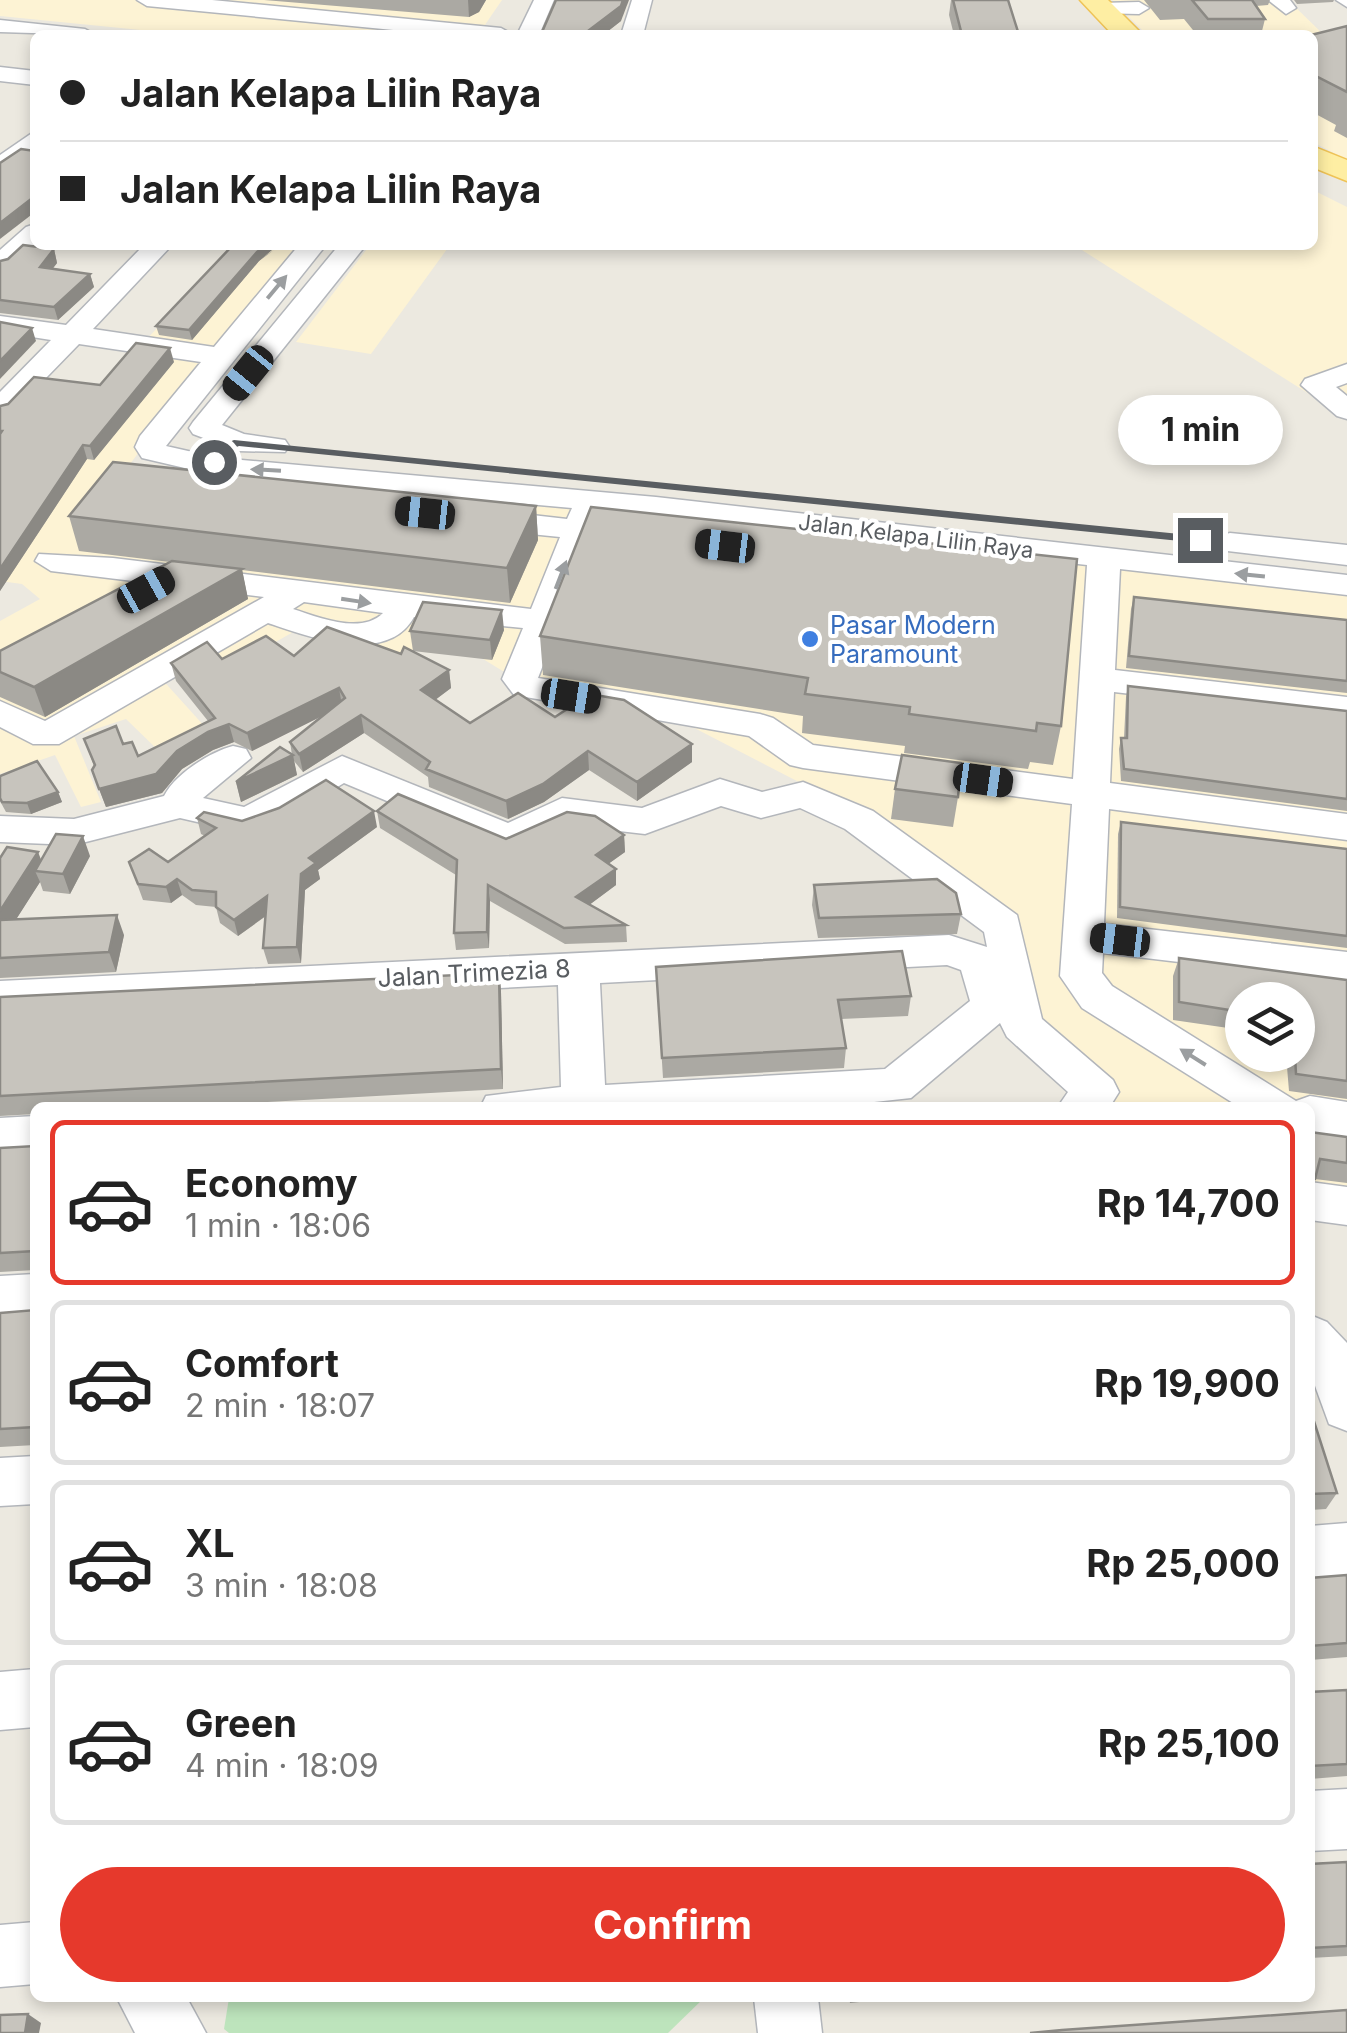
<!DOCTYPE html>
<meta charset="utf-8">
<style>
body{margin:0;font-family:Inter,sans-serif;background:#f6f6f6;color:#222;height:100vh;display:flex;flex-direction:column;font-size:38px;white-space:nowrap}
*{box-sizing:border-box;margin:0}
p{font-size:32px;color:#767676}
.icon{flex:none;width:55px;height:55px;fill:none;stroke:currentColor;stroke-width:2;stroke-linecap:round;stroke-linejoin:round}
.map{position:relative;flex:1;overflow:hidden}
.details{position:absolute;left:30px;top:1102px;width:1285px;height:900px;display:flex;flex-direction:column;background:#fff;border-radius:15px;box-shadow:0 5px 15px #0003}
.details>*{flex:none}
.hud{position:absolute;left:30px;top:30px;width:1288px;height:220px;border-radius:15px;box-shadow:0 5px 15px #0003;display:grid;align-content:center;height:220px;padding:0 30px;background:#fff}
.fabs{position:absolute;left:1225px;top:982px;display:grid;gap:20px}
.fabs a{display:grid;place-items:center;width:90px;height:90px;border-radius:50%;background:#fff;box-shadow:0 5px 15px #0003;font-size:50px}
.end{position:absolute;width:45px;height:45px;margin:-22px;border:12px solid #595d61;background:#fff;box-shadow:0 0 0 5px #fff}
.from{border-radius:50%}
.bubble{position:absolute;height:70px;border-radius:35px;background:#fff;box-shadow:0 5px 15px #0003;font-size:32px;font-weight:700;line-height:70px;text-align:center}
.car{position:absolute;width:30px;height:60px;margin:-30px -15px;border-radius:12px;box-shadow:0 0 8px 2px #0007;background:linear-gradient(#222 24%,#8ab4d8 0 40%,#222 0 76%,#8ab4d8 0 86%,#222 0)}
.hud b{display:flex;align-items:center;gap:35px;height:95px;font-size:38px}
.hud b+b{border-top:2px solid #e0e0e0}
.hud i{width:25px;height:25px;background:#222}
ul{padding:18px 0 0;list-style:none}
li{display:flex;align-items:center;gap:30px;height:165px;margin:0 20px 15px;padding:0 10px;border:5px solid #e0e0e0;border-radius:15px}
li div{flex:1}
li b{display:block;font-size:38px}
li em{font-style:normal;font-weight:700}
li.active{border-color:#e6392c}
li>.icon{width:90px;height:90px;stroke-width:1.5}
.button{display:flex;gap:20px;margin-top:auto;padding:20px 30px}
.button a{flex:1;height:115px;border-radius:60px;background:#e6392c;color:#fff;font-size:40px;font-weight:700;line-height:115px;text-align:center}
.map>svg:first-child{display:block}
</style>
<div class="map">
<svg width="1347" height="2033" viewBox="0 0 1347 2033">
<rect width="100%" height="100%" fill="#ece9e0"/>
<g fill="#fdf3d4" fill-rule="evenodd">
<polygon points="0,0 502,0 478,35 191,35 0,16"/>
<polygon points="1112,0 1288,0 1325,36 1347,46 1347,160 1313,142 1312,35 1147,35"/>
<polygon points="1313,190 1347,207 1347,418 1074,245 1312,245"/>
<path d="M235 245H304L221 343 130 464 1115 565 1347 594V1195L1310 1191V1108L1087 1107 1027 1025 1007 932 857 812 648 704 535 691 444 635 394 660 295 631 223 672 159 676 206 728 161 753 126 719 74 736 101 802 81 807 55 755 0 774V621L40 599 22 584 0 581 85 405ZM1242 1000H1298V1055H1242Z"/>
<polygon points="370,245 450,245 371,354 296,342"/>
</g>
<polygon fill="#bde4bc" points="229,1998 704,1998 668,2033 229,2033 224,2029"/>
<g fill="none" stroke-linecap="round" stroke-linejoin="round">
<defs>
<g id="minor">
<polygon points="137,0 212,0 501,28 512,34 445,35 147,6"/>
<polygon points="534,0 554,0 539,35 517,35"/>
<polygon points="632,0 652,0 643,35 621,35"/>
<polygon points="1268,0 1290,0 1296,8 1286,14"/>
<polygon points="1336,0 1347,0 1347,7"/>
<polygon points="1101,3 1139,2 1149,8 1139,14 1094,13 1091,9"/>
<polygon points="0,20 85,29 96,35 0,32"/>
<polygon points="0,67 35,71 35,85 0,81"/>
<polygon points="35,131 35,150 0,174 0,155"/>
<polygon points="35,224 36,245 9,270 0,272 0,250 26,227"/>
<path d="M144 245H172L93 329 214 347 299 245H326L166 446 219 458 656 497 1347 575V595L1120 569 1115 670 1347 697V719L1114 692 1110 783 1347 814V840L1109 809 1104 924 1347 952V982L1103 953 1102 973 1112 986 1296 1101 1310 1096 1347 1102V1138L1310 1132V1108H1241L1082 1008 1060 976 1072 804 803 768 790 765 749 736 514 695 502 679 523 628 414 617C387 666 309 637 268 623L59 744H33L0 727V701L45 721 264 597 51 571 35 561 39 554 113 558 531 609 560 537 481 529 465 519 481 509 567 519 572 508 219 476 142 458 135 447 140 436 201 362 79 344 10 415 0 418V392L51 340 0 332V316L66 325ZM602 511 1087 565 1073 779 813 745 773 718 760 714 538 678 591 540 639 546 655 536 639 526 598 522ZM304 602 383 613C361 635 318 617 293 609Z"/>
<polygon points="339,245 366,245 222,425 244,434 285,440 289,446 285,452 238,451 193,434 189,428 193,422"/>
<polygon points="1347,364 1347,383 1336,387 1347,396 1347,419 1337,416 1301,385 1305,379"/>
<polygon points="1230,533 1347,545 1347,565 1219,550 1214,543 1219,536"/>
<path d="M233 746 246 749 251 758 203 798 244 807 342 756 508 823 562 798 642 808 720 779 762 792 803 782 873 811 1017 915 1042 1019 1113 1080 1119 1092 1109 1108H1057L1068 1092 1007 1037 1000 1023 911 1098 819 1108H480L486 1096 561 1087 558 985 0 1013V981L949 935 987 947 984 932 845 829 800 808 761 818 721 806 645 834 567 825 509 852 344 783 281 821 245 833 180 818 74 845 0 842V816L74 819 164 796C175 774 210 752 233 746ZM947 965 961 970 970 1001 885 1069 605 1085 600 983Z"/>
<polygon points="35,1116 35,1152 0,1154 0,1118"/>
<polygon points="1310,1182 1347,1187 1347,1225 1310,1220"/>
<polygon points="35,1274 35,1316 0,1318 0,1276"/>
<polygon points="1310,1315 1327,1322 1347,1343 1347,1431 1329,1424 1310,1372"/>
<polygon points="35,1456 35,1504 0,1506 0,1458"/>
<polygon points="1347,1523 1347,1575 1310,1578 1310,1526"/>
<polygon points="35,1669 35,1727 0,1730 0,1672"/>
<polygon points="1347,1789 1347,1849 1310,1851 1310,1791"/>
<polygon points="35,1922 35,1984 0,1987 0,1925"/>
<polygon points="117,1998 187,1998 206,2033 135,2033"/>
<polygon points="754,1998 818,1998 822,2033 758,2033"/>
</g>
<g id="major">
<polygon points="1080,0 1108,0 1143,35 1113,35"/>
<polygon points="1312,146 1347,160 1347,181 1312,167"/>
</g>
</defs>
<use href="#minor" stroke="#b3b6bb" stroke-width="3"/>
<use href="#major" stroke="#efc356" stroke-width="3"/>
<use href="#minor" fill="#fff" fill-rule="evenodd"/>
<use href="#major" fill="#feeea3" fill-rule="evenodd"/>
</g>
<g fill="#aba9a3">
<polygon points="264,0 486,0 479,12 469,17"/>
<polygon points="951,0 1008,0 1019,35 954,35 949,15"/>
<polygon points="1144,0 1270,0 1268,5 1256,6 1265,19 1261,35 1197,35 1184,19 1160,20"/>
<polygon points="1294,0 1334,0 1333,2 1297,4"/>
<polygon points="621,21 603,35 542,35 542,32"/>
<polygon points="1347,26 1347,138 1334,131 1336,125 1312,112 1312,35"/>
<polygon points="54,249 57,263 53,268 90,274 94,287 58,320 0,313 0,261"/>
<polygon points="274,250 259,261 192,340 159,335 156,326"/>
<polygon points="174,362 94,460 87,459 0,591 0,406 100,385"/>
<polygon points="536,506 538,540 510,603 242,570 248,599 45,717 0,697 0,651 170,562 79,551 69,516"/>
<polygon points="591,507 1061,726 1053,765 1030,762 1028,769 904,753 905,746 802,733 803,716 543,675 540,636"/>
<polygon points="1134,597 1347,620 1347,693 1126,668 1131,609"/>
<polygon points="504,630 492,660 413,651 410,631"/>
<polygon points="401,654 449,670 451,688 435,700 470,723 555,717 692,744 692,762 637,801 589,770 544,802 508,819 429,787 428,777 364,733 303,772 294,761 297,775 241,802 236,782 292,755 290,742 320,717 252,751 234,742 213,750 182,769 162,793 106,807 92,770 94,766 84,739 123,744 138,756 208,721 176,681 171,663 222,659"/>
<polygon points="1128,686 1347,711 1347,811 1121,781 1119,749 1121,738 1124,738 1126,697"/>
<polygon points="0,776 58,792 62,802 31,814 6,812 0,801"/>
<polygon points="895,789 958,797 953,827 891,819"/>
<polygon points="377,811 506,839 624,835 625,852 608,864 616,885 589,905 626,925 627,942 565,944 490,901 489,948 456,950 454,933 456,875 380,828"/>
<polygon points="197,818 242,821 377,827 318,870 320,879 305,890 301,963 268,964 263,948 266,916 238,936 220,923 216,907 196,905 182,895 171,903 143,900 129,862 168,862 205,836 201,834"/>
<polygon points="1121,822 1347,849 1347,948 1117,918 1118,834"/>
<polygon points="90,856 70,894 43,891 40,882 16,919 124,935 116,972 0,978 0,858 41,860"/>
<polygon points="814,885 961,914 957,934 818,938 812,905"/>
<polygon points="1179,958 1347,980 1347,1099 1289,1091 1286,1055 1298,1055 1298,1000 1242,1000 1242,1030 1173,1020 1173,976"/>
<polygon points="656,967 911,996 908,1016 841,1019 846,1048 844,1068 663,1078"/>
<polygon points="499,973 501,992 503,1089 161,1108 35,1108 35,1114 0,1116 0,997"/>
<polygon points="1310,1132 1347,1137 1347,1183 1315,1179 1310,1191"/>
<polygon points="35,1146 35,1270 0,1272 0,1148"/>
<polygon points="35,1310 35,1445 0,1447 0,1313"/>
<polygon points="1310,1409 1337,1493 1326,1509 1310,1510"/>
<polygon points="1347,1575 1347,1657 1310,1660 1310,1578"/>
<polygon points="1347,1690 1347,1776 1310,1779 1310,1692"/>
<polygon points="1347,1862 1347,1956 1310,1958 1310,1864"/>
<polygon points="849,1998 897,1998 850,2003"/>
</g>
<g fill="#8b8984">
<polygon points="468,0 486,0 479,12 469,17"/>
<polygon points="623,0 629,0 621,21 603,35 584,35"/>
<polygon points="35,196 35,212 0,239 0,223"/>
<polygon points="267,245 278,245 259,261 192,340 189,330 257,252"/>
<polygon points="54,249 57,263 44,280 40,267"/>
<polygon points="90,274 94,287 58,320 54,307"/>
<polygon points="32,328 36,341 0,379 0,361"/>
<polygon points="170,348 174,362 94,460 90,446"/>
<polygon points="83,445 87,459 0,591 0,569"/>
<polygon points="536,506 538,540 510,603 507,568"/>
<polygon points="242,569 248,599 45,717 34,687"/>
<polygon points="502,610 504,630 492,660 490,640"/>
<polygon points="449,670 451,688 423,709 421,690"/>
<polygon points="339,688 342,706 252,751 247,733"/>
<polygon points="361,715 364,733 303,772 299,754"/>
<polygon points="229,724 234,742 213,750 182,769 162,793 106,807 99,789 177,751 208,732"/>
<polygon points="692,744 692,762 637,801 637,782"/>
<polygon points="588,751 589,770 544,802 508,819 506,801"/>
<polygon points="293,755 297,775 241,802 236,782"/>
<polygon points="58,792 62,802 31,814 27,803"/>
<polygon points="374,811 377,827 318,870 320,879 305,890 301,963 297,947 301,874 309,858"/>
<polygon points="624,835 625,852 597,872 596,855"/>
<polygon points="83,836 90,856 70,894 63,874"/>
<polygon points="38,852 46,872 35,871 40,882 3,940 0,933 0,911"/>
<polygon points="616,869 616,885 577,914 576,897"/>
<polygon points="177,879 182,895 171,903 166,887"/>
<polygon points="488,885 490,901 489,948 487,932"/>
<polygon points="267,896 271,912 238,936 234,920"/>
<polygon points="117,915 124,935 116,972 109,952"/>
<polygon points="499,973 501,992 503,1089 501,1069"/>
<polygon points="28,2014 41,2023 39,2033 25,2033"/>
</g>
<g fill="#c7c4bd" stroke="#8b8984" stroke-width="2.5">
<polygon points="556,0 623,0 621,6 584,34 542,32"/>
<polygon points="953,0 1008,0 1019,35 962,35"/>
<polygon points="1192,0 1252,0 1265,19 1208,19"/>
<polygon points="1347,26 1347,92 1312,74 1312,35 1311,35"/>
<polygon points="21,149 35,151 35,196 0,223 0,163"/>
<polygon points="23,245 54,249 40,267 90,274 54,307 0,300 0,261 8,259"/>
<polygon points="233,245 267,245 257,252 189,330 156,326"/>
<polygon points="0,322 32,328 0,361"/>
<polygon points="136,343 170,348 90,446 83,445 0,569 0,434 2,431 0,431 0,406 8,404 34,377 100,385"/>
<polygon points="113,462 536,506 507,568 69,516"/>
<polygon points="591,507 1077,559 1061,726 1037,723 1036,731 909,714 910,707 805,694 808,678 540,636"/>
<polygon points="172,561 242,569 34,687 0,672 0,651"/>
<polygon points="1134,597 1347,620 1347,681 1129,656"/>
<polygon points="423,602 502,610 490,640 410,631"/>
<polygon points="327,627 401,654 404,647 449,670 421,690 470,723 518,693 555,717 590,694 624,700 692,744 637,782 588,751 543,784 506,801 426,769 430,762 361,715 299,754 290,742 345,698 339,688 247,733 229,724 208,732 177,751 156,774 99,789 92,770 95,765 84,739 116,726 123,744 132,742 138,756 215,718 171,663 207,642 222,659 266,636 294,656"/>
<polygon points="1128,686 1347,711 1347,799 1124,769 1121,738 1127,738"/>
<polygon points="280,747 293,755 236,782"/>
<polygon points="902,755 961,763 958,797 895,789"/>
<polygon points="37,761 58,792 27,803 2,802 0,798 0,776"/>
<polygon points="326,780 374,811 309,858 316,863 301,874 297,947 263,948 267,896 234,920 216,907 216,892 192,890 177,879 166,887 138,884 129,862 149,849 168,862 216,828 197,818 204,812 242,821 279,808"/>
<polygon points="398,794 506,839 567,812 595,816 624,835 596,855 616,869 576,897 626,925 564,928 488,885 487,932 454,933 457,860 377,811"/>
<polygon points="1121,822 1347,849 1347,936 1120,907"/>
<polygon points="56,834 83,836 63,874 35,871"/>
<polygon points="7,847 38,852 0,911 0,858"/>
<polygon points="937,879 956,893 961,914 819,918 814,885"/>
<polygon points="117,915 109,952 0,958 0,920"/>
<polygon points="902,951 911,996 838,1000 846,1048 662,1058 656,967"/>
<polygon points="1179,958 1347,980 1347,1081 1296,1074 1295,1055 1298,1055 1298,1000 1242,1000 1242,1012 1179,1002"/>
<polygon points="499,973 501,1069 0,1096 0,997"/>
<polygon points="778,1104 778,1108 709,1108"/>
<polygon points="1310,1132 1347,1137 1347,1163 1320,1159 1315,1179 1310,1179"/>
<polygon points="35,1146 35,1251 0,1253 0,1148"/>
<polygon points="35,1310 35,1427 0,1429 0,1313"/>
<polygon points="1310,1409 1337,1493 1310,1494"/>
<polygon points="1347,1575 1347,1643 1310,1646 1310,1578"/>
<polygon points="1347,1690 1347,1764 1310,1766 1310,1692"/>
<polygon points="1347,1862 1347,1946 1310,1948 1310,1864"/>
<polygon points="1347,2010 1347,2033 1030,2033 1062,2030"/>
<polygon points="28,2014 25,2033 0,2033 0,2015"/>
</g>
<defs><path id="oneway-solid" d="M-6-.8H1V-3.2L6.5 0L1 3.2V.8H-6Z" transform="scale(2.5)"/></defs>
<g fill="#9b9ea0">
<use href="#oneway-solid" transform="translate(277 287) rotate(-50)"/>
<use href="#oneway-solid" transform="translate(266 470) rotate(-177)"/>
<use href="#oneway-solid" transform="translate(561 575) rotate(-69)"/>
<use href="#oneway-solid" transform="translate(1250 575) rotate(-174)"/>
<use href="#oneway-solid" transform="translate(356 601) rotate(9)"/>
<use href="#oneway-solid" transform="translate(1193 1057) rotate(-148)"/>
</g>
<polygon fill="#595d61" points="234,440 1200,536 1206,540 1200,543 239,446 222,453 218,464 210,464 213,449"/>
<circle fill="#3f7fe0" stroke="#fff" stroke-width="4" cx="810" cy="639" r="10"/>
<g text-anchor="middle" stroke-width="8" stroke-linejoin="round" paint-order="stroke">
<g font-size="22" fill="#595d61" stroke="#fff">
<text transform="translate(916 536) rotate(7)" y="8">Jalan Kelapa Lilin Raya</text>
</g>
<g font-size="25" fill="#366cbe" stroke="#fff" text-anchor="start">
<text x="830" y="634">Pasar Modern<tspan x="830" dy="29">Paramount</tspan></text>
</g>
<g font-size="25" fill="#595d61" stroke="#fff">
<text transform="translate(474 973) rotate(-3)" y="9">Jalan Trimezia 8</text>
</g>
</g>
</svg>
<div class="fabs">
<a><svg class="icon" aria-label="layers" viewBox="0 0 24 24"><path d="M12 4l9 5-9 5-9-5zM3 14l9 5 9-5"/></svg></a>
</div>
<i class="end from" style="left:214px;top:462px"></i>
<i class="end" style="left:1200px;top:540px"></i>
<div class="bubble" style="left:1118px;top:395px;width:165px">1 min</div>
<i class="car" style="left:248px;top:373px;rotate:219deg"></i>
<i class="car" style="left:425px;top:513px;rotate:276deg"></i>
<i class="car" style="left:725px;top:546px;rotate:277deg"></i>
<i class="car" style="left:146px;top:590px;rotate:61deg"></i>
<i class="car" style="left:571px;top:696px;rotate:99deg"></i>
<i class="car" style="left:983px;top:780px;rotate:98deg"></i>
<i class="car" style="left:1120px;top:940px;rotate:277deg"></i>
<div class="hud">
<b><i class="from"></i>Jalan Kelapa Lilin Raya</b>
<b><i></i>Jalan Kelapa Lilin Raya</b>
</div>
<section class="details">
<ul>
<li class="active"><svg class="icon" aria-label="car" viewBox="0 0 24 24"><path d="M5 17H2v-5l4-1 3-4h7l3 4 3 1v5h-3M9 17h6M6 11h13"/><circle cx="7" cy="17" r="2"/><circle cx="17" cy="17" r="2"/></svg><div><b>Economy</b><p>1 min · 18:06</p></div><em>Rp 14,700</em></li>
<li><svg class="icon" aria-label="car" viewBox="0 0 24 24"><path d="M5 17H2v-5l4-1 3-4h7l3 4 3 1v5h-3M9 17h6M6 11h13"/><circle cx="7" cy="17" r="2"/><circle cx="17" cy="17" r="2"/></svg><div><b>Comfort</b><p>2 min · 18:07</p></div><em>Rp 19,900</em></li>
<li><svg class="icon" aria-label="car" viewBox="0 0 24 24"><path d="M5 17H2v-5l4-1 3-4h7l3 4 3 1v5h-3M9 17h6M6 11h13"/><circle cx="7" cy="17" r="2"/><circle cx="17" cy="17" r="2"/></svg><div><b>XL</b><p>3 min · 18:08</p></div><em>Rp 25,000</em></li>
<li><svg class="icon" aria-label="car" viewBox="0 0 24 24"><path d="M5 17H2v-5l4-1 3-4h7l3 4 3 1v5h-3M9 17h6M6 11h13"/><circle cx="7" cy="17" r="2"/><circle cx="17" cy="17" r="2"/></svg><div><b>Green</b><p>4 min · 18:09</p></div><em>Rp 25,100</em></li>
</ul>
<div class="button"><a>Confirm</a></div>
</section>
</div>
